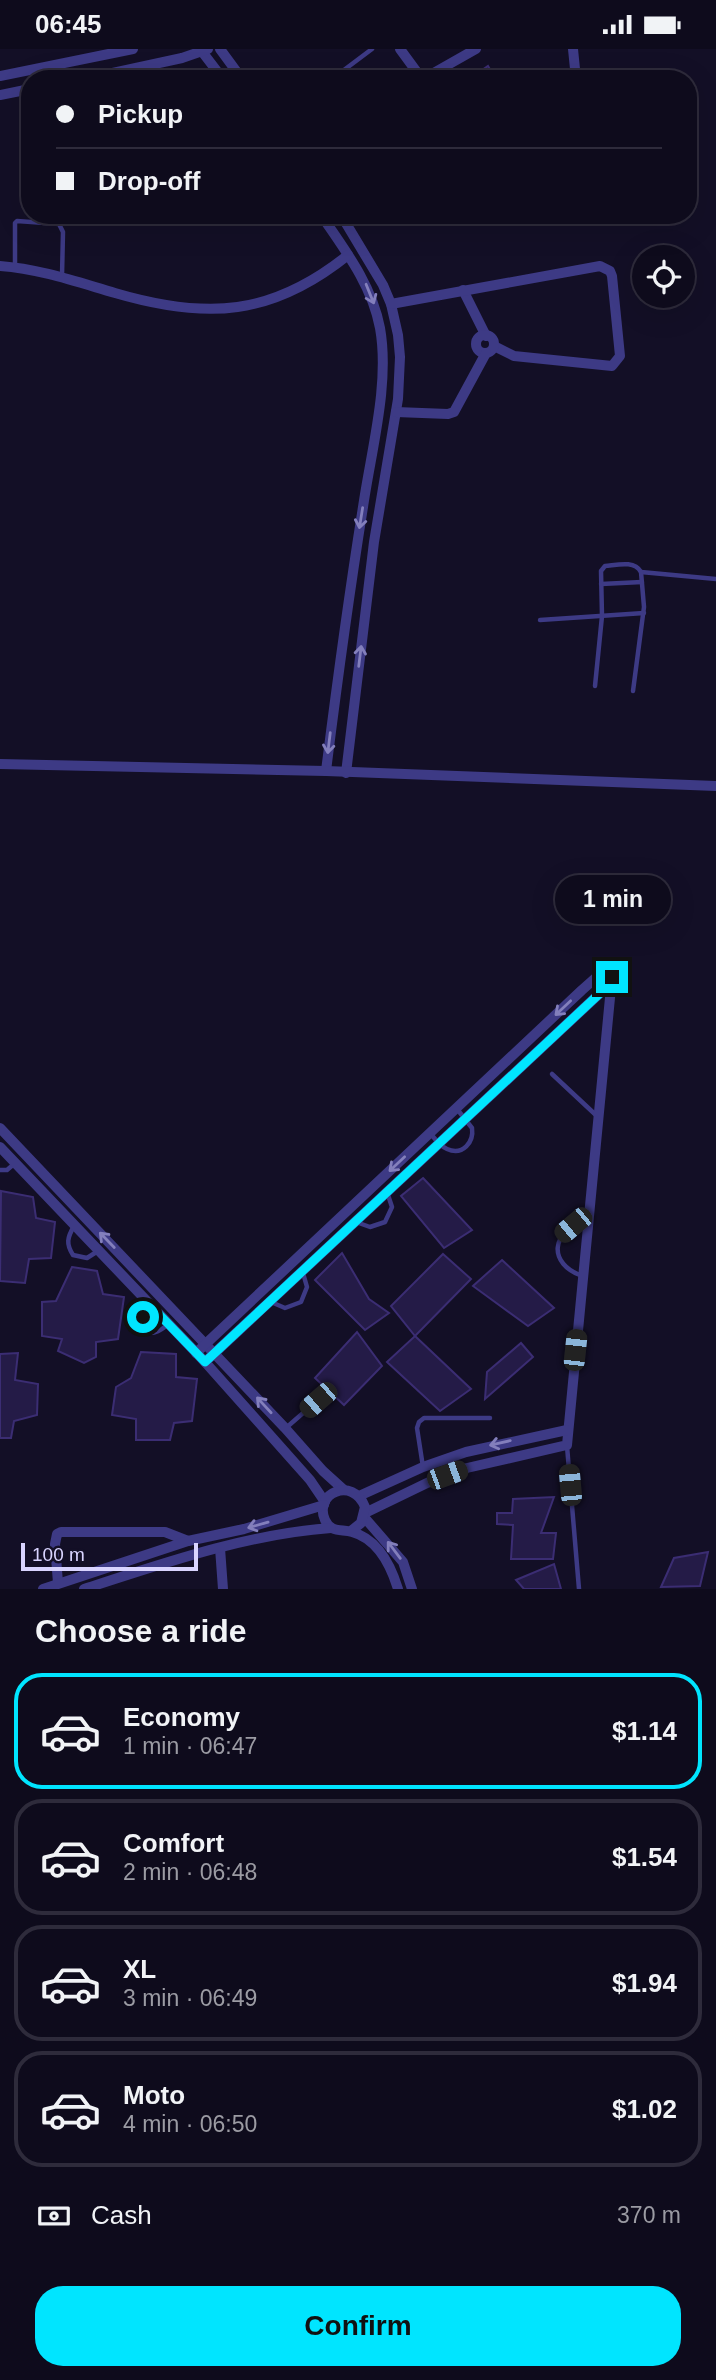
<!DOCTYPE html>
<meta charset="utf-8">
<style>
body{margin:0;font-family:Arial,sans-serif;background:#1c1929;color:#f1f3f6;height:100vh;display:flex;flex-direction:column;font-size:26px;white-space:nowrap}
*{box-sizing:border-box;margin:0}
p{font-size:23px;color:#9b9ba3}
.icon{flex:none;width:38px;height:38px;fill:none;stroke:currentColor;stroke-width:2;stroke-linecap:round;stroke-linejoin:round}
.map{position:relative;height:1540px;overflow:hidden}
.details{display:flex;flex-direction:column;background:#0e0b1c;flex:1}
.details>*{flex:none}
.top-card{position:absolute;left:21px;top:21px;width:676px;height:154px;border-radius:28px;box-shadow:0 7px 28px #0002,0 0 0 2px #2e2b3b;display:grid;align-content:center;height:154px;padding:0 35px;background:#0e0b1c}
.fabs{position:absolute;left:632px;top:196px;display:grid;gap:14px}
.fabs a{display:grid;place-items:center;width:63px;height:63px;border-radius:50%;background:#0e0b1c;box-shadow:0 7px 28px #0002,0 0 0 2px #2e2b3b;font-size:35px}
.scale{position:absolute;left:21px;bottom:18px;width:177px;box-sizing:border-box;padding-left:7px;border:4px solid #d9d4ff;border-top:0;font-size:19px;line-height:24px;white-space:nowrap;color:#d9d4ff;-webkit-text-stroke:5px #130f26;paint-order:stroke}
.end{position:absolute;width:32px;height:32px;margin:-16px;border:9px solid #00e5ff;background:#111;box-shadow:0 0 0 4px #111}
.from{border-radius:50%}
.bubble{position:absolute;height:49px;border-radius:24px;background:#0e0b1c;box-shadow:0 7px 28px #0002,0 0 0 2px #2e2b3b;font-size:23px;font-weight:800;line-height:49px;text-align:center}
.car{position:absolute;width:21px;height:42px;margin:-21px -10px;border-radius:9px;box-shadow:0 0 5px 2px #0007;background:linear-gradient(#222 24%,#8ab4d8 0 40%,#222 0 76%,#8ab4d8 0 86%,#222 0)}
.top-card b{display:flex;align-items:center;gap:24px;height:66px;font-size:26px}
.top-card b+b{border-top:2px solid #2e2b3b}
.top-card i{width:18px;height:18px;background:#f1f3f6}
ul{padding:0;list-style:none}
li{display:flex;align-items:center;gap:21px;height:116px;margin:0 14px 10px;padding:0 21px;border:4px solid #2e2b3b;border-radius:28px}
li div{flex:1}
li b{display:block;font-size:26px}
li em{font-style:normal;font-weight:800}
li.on{border-color:#00e5ff}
li>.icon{width:63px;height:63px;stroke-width:1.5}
h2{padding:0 35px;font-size:32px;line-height:84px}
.pay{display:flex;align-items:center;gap:18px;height:77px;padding:0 35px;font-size:26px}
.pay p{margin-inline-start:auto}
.cta{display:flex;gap:14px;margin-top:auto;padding:14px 35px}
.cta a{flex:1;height:80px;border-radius:28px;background:#00e5ff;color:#111;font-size:28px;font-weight:800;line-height:80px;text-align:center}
.status{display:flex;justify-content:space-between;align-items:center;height:49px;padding:0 35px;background:#0e0b1c;direction:ltr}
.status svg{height:19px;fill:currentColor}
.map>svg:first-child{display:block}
</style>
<div class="status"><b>06:45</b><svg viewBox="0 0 49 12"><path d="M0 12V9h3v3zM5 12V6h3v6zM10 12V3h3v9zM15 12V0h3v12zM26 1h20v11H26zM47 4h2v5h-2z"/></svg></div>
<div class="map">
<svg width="716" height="1540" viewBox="0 0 716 1540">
<rect width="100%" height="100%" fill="#130f26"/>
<g fill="#241b47" stroke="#3b2d73" stroke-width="2">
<polygon points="488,17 496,30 469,30"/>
<polygon points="423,1129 472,1181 444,1199 401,1147"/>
<polygon points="1,1142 33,1148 36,1169 55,1173 51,1209 29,1210 25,1234 0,1232"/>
<polygon points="342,1204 369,1250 389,1264 365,1281 315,1231"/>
<polygon points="443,1205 471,1230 415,1287 391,1257"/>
<polygon points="502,1211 554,1259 528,1277 473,1237"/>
<polygon points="72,1218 97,1222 103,1245 124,1248 118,1290 96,1293 96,1308 84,1314 58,1302 62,1290 42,1287 42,1253 56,1252"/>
<polygon points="357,1283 382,1317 344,1356 315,1329"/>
<polygon points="415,1287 471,1340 440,1362 387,1313"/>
<polygon points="521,1294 533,1308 485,1350 487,1323"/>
<polygon points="141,1303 176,1305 176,1328 197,1330 192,1372 174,1374 170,1391 136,1391 136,1370 112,1366 116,1338 131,1329"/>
<polygon points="18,1304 15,1331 38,1335 37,1366 14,1372 11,1389 0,1389 0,1305"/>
<polygon points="554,1448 541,1484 556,1484 553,1510 511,1510 513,1476 497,1475 497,1464 512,1464 513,1450"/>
<polygon points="708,1503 700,1537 661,1538 674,1509"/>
<polygon points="554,1515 561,1540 524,1540 516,1531"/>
</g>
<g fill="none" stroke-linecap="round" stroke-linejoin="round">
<g stroke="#3d3a85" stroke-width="4.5">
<polyline points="340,24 372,0"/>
<polyline points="15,217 15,174 17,172 59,175 63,183 62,227"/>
<polyline points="641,523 716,530"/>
<polyline points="601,535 642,533"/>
<polyline points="540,571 644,564"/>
<path d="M595 637 602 567 601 522 605 517C617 516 634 511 641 523L644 558 633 642"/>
<polyline points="552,1025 598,1068"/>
<path d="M430 1084C435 1090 440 1097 447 1100 463 1107 474 1093 472 1079L457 1060"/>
<polyline points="0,1121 7,1121 14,1115"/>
<polyline points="356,1173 370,1178 385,1173 392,1158 387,1143"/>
<path d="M74 1177C67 1189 66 1195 73 1206L87 1209 98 1202"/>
<path d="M583 1227C547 1216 550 1179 588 1175"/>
<polyline points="271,1253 285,1259 301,1253 307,1238 303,1224"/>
<path d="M151 1259C133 1279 149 1294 168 1275"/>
<polyline points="287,1378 318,1351"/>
<polyline points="567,1397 579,1540"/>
<polyline points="423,1418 417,1379 419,1373 424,1369 490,1369"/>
</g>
<g stroke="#3d3a85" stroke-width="10">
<polyline points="200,0 223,30"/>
<polyline points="220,0 242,30"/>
<polyline points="400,0 422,30"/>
<polyline points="573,0 576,30"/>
<polyline points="0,27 133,0"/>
<polyline points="85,30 182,9 208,0"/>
<polyline points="423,30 476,0"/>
<polyline points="0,46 30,40"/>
<path d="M321 166C345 201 372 236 380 279 390 335 371 402 363 458 349 546 337 634 326 722"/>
<polyline points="341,166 383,236 391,255 398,286 400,308 398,350 374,493 346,724"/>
<path d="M0 217C40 220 77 233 115 244 207 271 272 267 348 206"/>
<polyline points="463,241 486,287"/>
<polyline points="391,255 600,217 610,222 612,227 620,307 612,317 514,307 494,297"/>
<circle cx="485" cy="295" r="9"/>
<polyline points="396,363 448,365 454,363 486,304"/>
<polyline points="0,715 326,722 716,737"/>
<polyline points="0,1079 285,1379 323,1422 344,1441"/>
<polyline points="0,1098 205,1313 310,1431 325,1453"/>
<polyline points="196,1304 582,941 600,925 608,924 612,928 567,1396 467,1419 427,1434 365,1464"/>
<polyline points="205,1313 613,932"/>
<polyline points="359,1447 423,1418 466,1403 567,1381"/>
<polyline points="364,1468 403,1513 412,1540"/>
<path d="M351 1482 361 1474 365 1458C353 1427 313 1444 325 1471 331 1484 341 1480 352 1483 378 1490 391 1517 398 1540"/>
<polyline points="220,1499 223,1540"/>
<polyline points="58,1534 55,1495 57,1485 61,1483 165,1483 188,1492"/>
<polyline points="43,1540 188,1492 244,1480 324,1456"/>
<path d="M84 1540C164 1514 247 1485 331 1479"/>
</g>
</g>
<defs><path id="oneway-shaft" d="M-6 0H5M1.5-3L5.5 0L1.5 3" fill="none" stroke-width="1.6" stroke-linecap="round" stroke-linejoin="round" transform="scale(1.75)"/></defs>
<g stroke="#837fbc">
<use href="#oneway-shaft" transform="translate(370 245) rotate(68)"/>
<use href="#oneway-shaft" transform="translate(361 469) rotate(99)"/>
<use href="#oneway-shaft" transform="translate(360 607) rotate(-83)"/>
<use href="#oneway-shaft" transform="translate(329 694) rotate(97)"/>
<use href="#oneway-shaft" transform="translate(563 959) rotate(137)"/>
<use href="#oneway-shaft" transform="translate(397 1115) rotate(137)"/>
<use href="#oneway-shaft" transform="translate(107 1191) rotate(-134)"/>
<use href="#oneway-shaft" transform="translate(264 1356) rotate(-133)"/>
<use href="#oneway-shaft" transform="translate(500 1394) rotate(167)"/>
<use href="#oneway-shaft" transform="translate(258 1476) rotate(164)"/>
<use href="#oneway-shaft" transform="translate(394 1501) rotate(-127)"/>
</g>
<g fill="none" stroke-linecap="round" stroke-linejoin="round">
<polyline stroke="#00e5ff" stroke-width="9" points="143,1268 152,1258 205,1313 613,932 612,928"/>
</g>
</svg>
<div class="fabs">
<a><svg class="icon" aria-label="locate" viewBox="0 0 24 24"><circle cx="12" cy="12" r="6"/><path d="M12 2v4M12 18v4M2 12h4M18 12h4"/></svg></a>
</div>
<div class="scale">100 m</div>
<i class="end from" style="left:143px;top:1268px"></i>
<i class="end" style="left:612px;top:928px"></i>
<div class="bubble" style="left:555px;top:826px;width:116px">1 min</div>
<i class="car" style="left:573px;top:1176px;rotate:230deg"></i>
<i class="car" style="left:575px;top:1301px;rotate:6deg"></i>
<i class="car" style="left:318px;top:1351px;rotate:229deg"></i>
<i class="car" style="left:447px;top:1426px;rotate:70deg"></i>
<i class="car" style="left:570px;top:1436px;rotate:355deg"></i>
<div class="top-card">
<b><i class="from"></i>Pickup</b>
<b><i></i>Drop-off</b>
</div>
</div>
<section class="details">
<h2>Choose a ride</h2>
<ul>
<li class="on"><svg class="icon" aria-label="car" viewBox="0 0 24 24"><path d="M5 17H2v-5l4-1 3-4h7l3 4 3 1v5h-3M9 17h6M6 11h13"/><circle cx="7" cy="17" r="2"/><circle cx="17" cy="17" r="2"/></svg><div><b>Economy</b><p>1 min · 06:47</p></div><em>$1.14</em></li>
<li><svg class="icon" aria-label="car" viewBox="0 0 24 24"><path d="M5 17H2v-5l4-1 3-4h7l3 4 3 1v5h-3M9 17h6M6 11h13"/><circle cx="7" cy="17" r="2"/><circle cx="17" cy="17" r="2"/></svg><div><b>Comfort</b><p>2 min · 06:48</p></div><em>$1.54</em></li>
<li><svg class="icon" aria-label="car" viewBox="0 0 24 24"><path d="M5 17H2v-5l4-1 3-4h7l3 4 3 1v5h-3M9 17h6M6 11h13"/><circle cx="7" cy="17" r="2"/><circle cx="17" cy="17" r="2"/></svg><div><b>XL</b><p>3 min · 06:49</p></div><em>$1.94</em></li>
<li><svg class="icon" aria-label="car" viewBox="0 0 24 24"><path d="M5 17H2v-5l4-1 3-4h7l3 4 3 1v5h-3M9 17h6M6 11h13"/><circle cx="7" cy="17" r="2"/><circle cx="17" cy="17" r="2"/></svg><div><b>Moto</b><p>4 min · 06:50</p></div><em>$1.02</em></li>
</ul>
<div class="pay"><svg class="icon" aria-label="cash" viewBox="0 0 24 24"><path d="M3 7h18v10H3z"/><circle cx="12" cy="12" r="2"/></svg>Cash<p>370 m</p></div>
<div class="cta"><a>Confirm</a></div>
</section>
